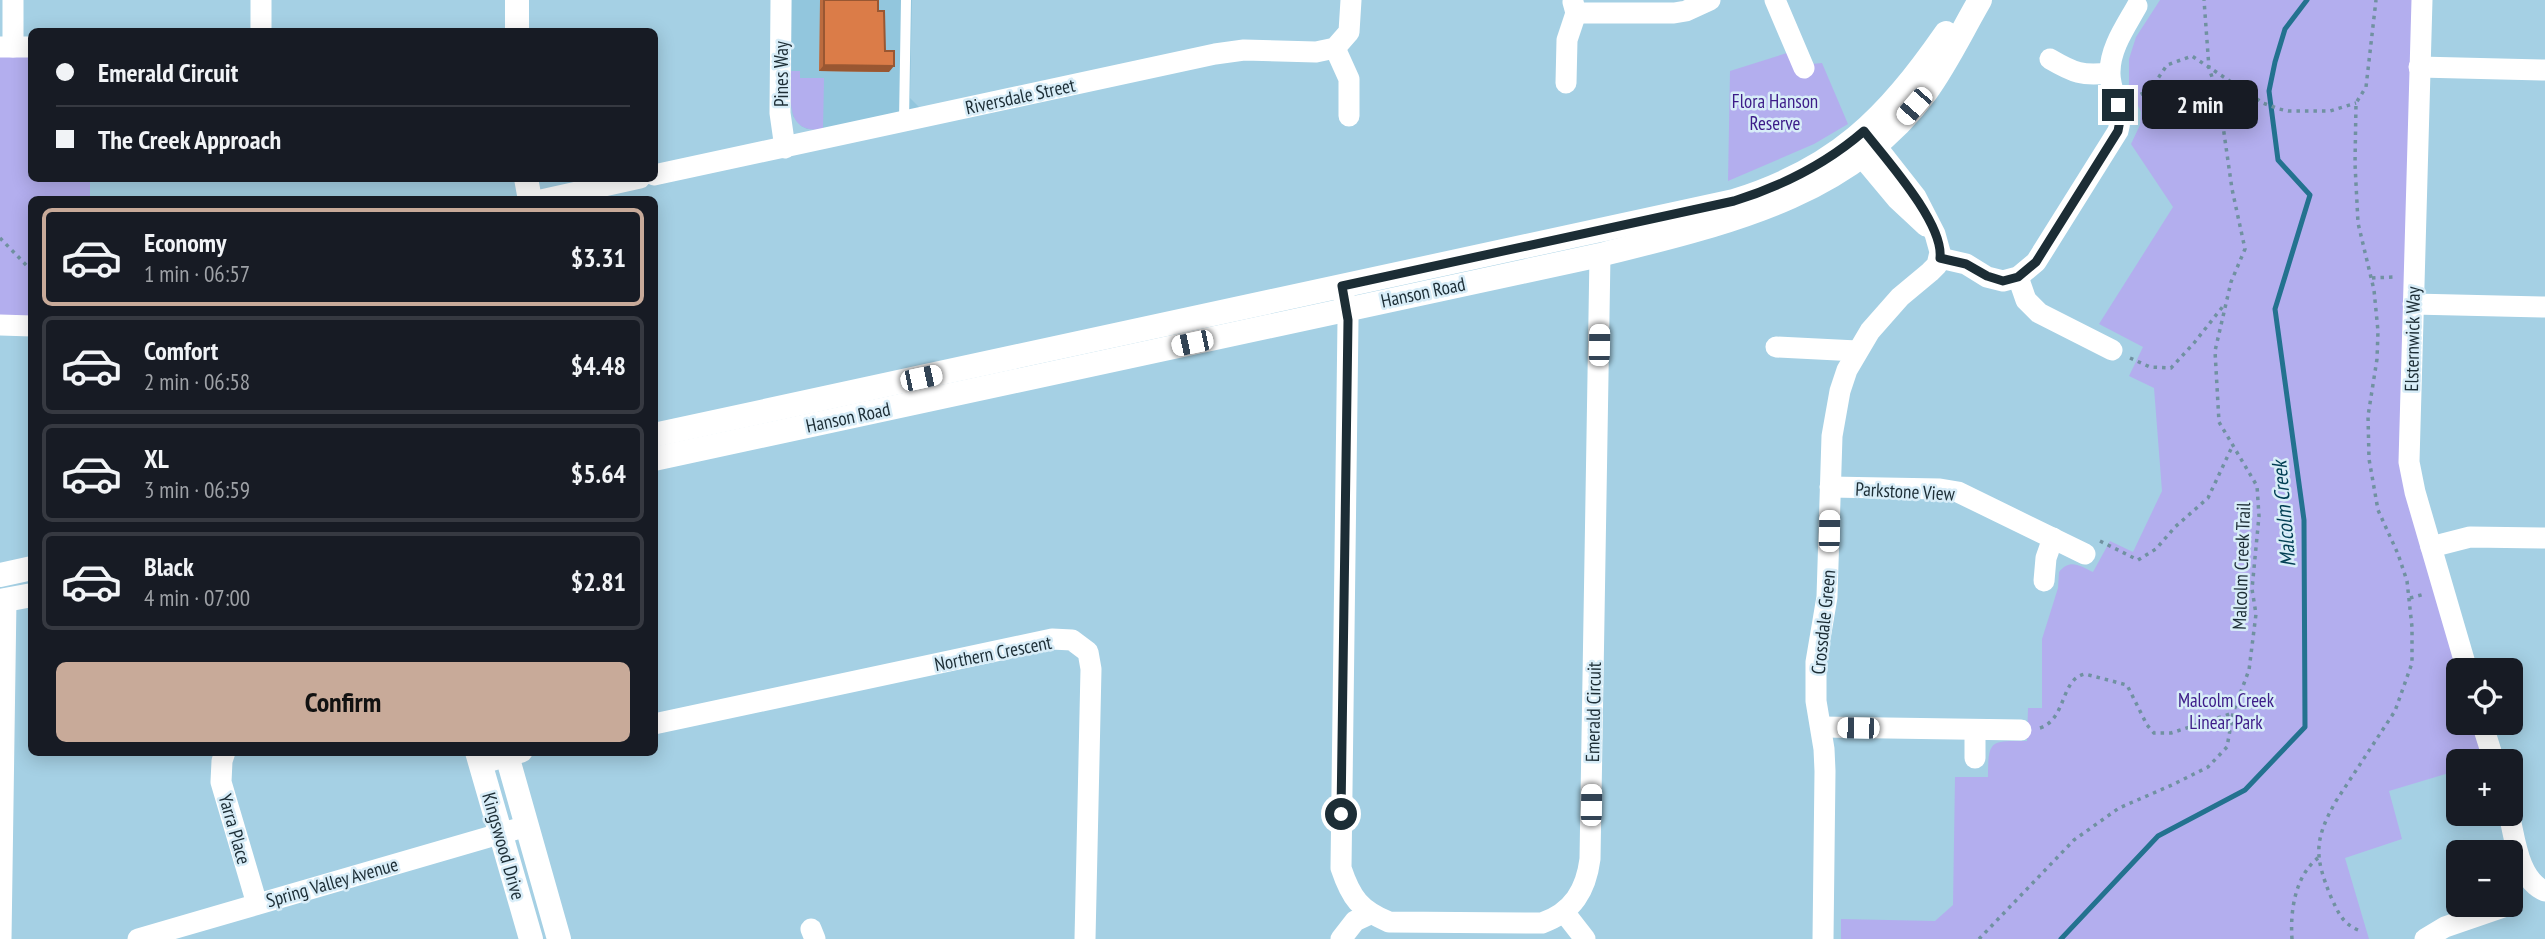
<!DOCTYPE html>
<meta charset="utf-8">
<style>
body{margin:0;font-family:"PT Sans Narrow",sans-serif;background:#242831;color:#f1f3f6;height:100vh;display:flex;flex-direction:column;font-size:26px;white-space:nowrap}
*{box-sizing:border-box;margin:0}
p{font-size:23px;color:#9ea1a6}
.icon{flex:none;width:38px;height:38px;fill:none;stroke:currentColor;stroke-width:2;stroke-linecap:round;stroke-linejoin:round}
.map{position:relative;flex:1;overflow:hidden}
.side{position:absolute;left:28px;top:196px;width:630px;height:560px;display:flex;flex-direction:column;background:#171b24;border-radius:10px;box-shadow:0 4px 18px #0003}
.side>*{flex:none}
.banner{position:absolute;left:28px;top:28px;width:630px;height:154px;border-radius:10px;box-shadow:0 4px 18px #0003;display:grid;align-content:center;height:154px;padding:0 28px;background:#171b24}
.fabs{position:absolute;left:2446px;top:658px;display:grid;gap:14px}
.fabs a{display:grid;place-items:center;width:77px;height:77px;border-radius:10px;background:#171b24;box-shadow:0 4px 18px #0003;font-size:35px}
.end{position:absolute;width:32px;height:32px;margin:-16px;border:9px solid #1c2d35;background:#fff;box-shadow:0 0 0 4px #fff}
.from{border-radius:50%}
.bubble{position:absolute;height:49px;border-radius:10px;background:#171b24;box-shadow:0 4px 18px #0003;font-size:23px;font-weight:700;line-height:49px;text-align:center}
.car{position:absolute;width:21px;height:42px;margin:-21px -10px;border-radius:9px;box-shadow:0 0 5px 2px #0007;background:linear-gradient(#fff 24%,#345 0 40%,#fff 0 76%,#345 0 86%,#fff 0)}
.banner b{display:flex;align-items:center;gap:24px;height:66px;font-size:26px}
.banner b+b{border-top:2px solid #363941}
.banner i{width:18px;height:18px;background:#f1f3f6}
ul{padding:12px 0 0;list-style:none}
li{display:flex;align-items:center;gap:21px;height:98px;margin:0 14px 10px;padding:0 14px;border:4px solid #363941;border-radius:10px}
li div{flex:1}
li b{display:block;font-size:26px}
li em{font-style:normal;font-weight:700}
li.current{border-color:#c8aa99}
li>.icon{width:63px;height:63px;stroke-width:1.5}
.primary-button{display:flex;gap:14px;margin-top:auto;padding:14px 28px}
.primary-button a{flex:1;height:80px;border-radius:10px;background:#c8aa99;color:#111;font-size:28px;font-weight:700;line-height:80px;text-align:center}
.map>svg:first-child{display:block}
</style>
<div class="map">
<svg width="2545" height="939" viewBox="0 0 2545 939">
<rect width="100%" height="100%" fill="#a5d0e4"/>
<polygon fill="#92c6dd" points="792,0 912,0 910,98 920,108 821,129 807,129 801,126 793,116 791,105"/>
<g fill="#b3aeee">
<path d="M2160 0H2413L2399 457 2459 676V723H2473L2484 761H2459V770L2389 791 2402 839 2345 858 2369 939H1841V919L1935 921 1953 905 1955 777H1988C1988 739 1991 741 2027 741L2028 708H2042V639L2058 588 2059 572C2070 558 2080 566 2093 572L2110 541 2133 552 2162 491 2154 388 2129 376 2143 347 2099 324 2173 207 2131 144 2140 125 2141 112 2129 86V59L2136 37Z"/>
<polygon points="1790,52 1811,64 1822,63 1848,124 1814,144 1728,181 1730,71"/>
<polygon points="0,57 31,57 32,178 90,179 90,199 32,200 31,317 0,317"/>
<path d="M791 71H800V78H824L823 129C784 135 791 97 791 71Z"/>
</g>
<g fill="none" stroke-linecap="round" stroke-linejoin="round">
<polyline stroke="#23728f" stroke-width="5" points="2061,939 2158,836 2245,790 2305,727 2304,520 2275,309 2310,195 2278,160 2269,91 2275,62 2285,29 2307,0"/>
<g stroke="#7091a1" stroke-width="3.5" stroke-dasharray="3.5 5" stroke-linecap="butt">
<polyline points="2133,98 2150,90 2167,65 2192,56 2263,103 2279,109 2288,111 2330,111 2356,103"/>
<polyline points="0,238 32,271"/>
<polyline points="2372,278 2394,277"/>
<polyline points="2130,358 2150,367 2171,368 2194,343 2224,305"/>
<polyline points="2100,541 2138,560 2156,549 2175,527 2208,498 2231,449"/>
<polyline points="2410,598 2425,594"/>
<path d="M2040 728C2067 719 2060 679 2085 674L2127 685 2147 725 2154 733H2171L2233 713"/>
<path d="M2358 930C2342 923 2338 912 2331 897 2314 856 2314 840 2336 801L2395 711 2412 663V627L2407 581 2398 554 2378 510 2369 459 2368 416 2377 359 2378 331 2374 290 2358 223 2355 164 2356 103 2366 87 2376 0"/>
<polyline points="1979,939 2074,840 2119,808 2172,785 2208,767 2227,747 2233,713 2249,670 2256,614 2252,589 2259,516 2257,486 2219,422 2215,351 2231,282 2245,249 2232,189 2219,98 2209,68 2204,0"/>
<path d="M2292 939C2290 911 2295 876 2318 858"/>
</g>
<polyline stroke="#fff" stroke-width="10" points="904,121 906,0"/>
<g stroke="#fff" stroke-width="21">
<polyline points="781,0 780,113 785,148"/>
<polyline points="1775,0 1804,68"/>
<polyline points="2422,0 2409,462 2415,492 2467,670"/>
<polyline points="1576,13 1674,13 1686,11 1710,0"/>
<polyline points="261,32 261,0"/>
<polyline points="0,47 32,47"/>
<polyline points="13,47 13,0"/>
<polyline points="1335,48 1349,79 1349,116"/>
<path d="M2050 59C2074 73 2082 76 2109 73"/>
<polyline points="2419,67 2545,70"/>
<polyline points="1566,83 1567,40 1576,13 1573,2"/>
<polyline points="1851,144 1897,199 1926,226"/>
<polyline points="654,175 1215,54 1244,50 1316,52 1335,48 1349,32 1351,0"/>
<polyline points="541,200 640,178"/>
<path d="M1940 258 1966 264 1987 277 2003 281 2018 277 2036 262 2118 131C2125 109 2109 93 2110 72 2110 48 2126 26 2137 6"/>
<polyline points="2018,277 2026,300 2039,313 2112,350"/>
<path d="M1344 296 1348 320 1341 868C1351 898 1360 910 1389 922L1542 923C1573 912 1586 890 1590 859L1600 255"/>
<polyline points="2413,304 2545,307"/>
<polyline points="0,325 32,326"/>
<polyline points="1776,347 1857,351"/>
<polyline points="1830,487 1940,489 1958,492 2085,554"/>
<polyline points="2431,547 2470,537 2545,538"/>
<polyline points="2044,581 2046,558 2053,538"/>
<polyline points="2482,723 2494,761"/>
<polyline points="654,724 1052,639 1072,640 1088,652 1091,669 1085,939"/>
<polyline points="1821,727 2021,730"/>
<polyline points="225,752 222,761 221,782 257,904"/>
<polyline points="1975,758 1975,730"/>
<polyline points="480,764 522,752"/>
<path d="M2509 814C2515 838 2518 880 2545 891"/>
<polyline points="1564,912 1585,939"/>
<polyline points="811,929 815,939"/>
<polyline points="1,939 6,600"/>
<polyline points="138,939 527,826"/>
<polyline points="1341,939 1355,921 1370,914"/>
<polyline points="1823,939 1825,771 1824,749 1816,701 1816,662 1827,597 1832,436 1840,391 1847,370 1870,331 1900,297 1930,272 1937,265 1940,252 1935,234 1916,197 1865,132"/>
<polyline points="2425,939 2445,927 2509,905"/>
</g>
<g stroke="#fff" stroke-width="24">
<polyline points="517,32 517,0"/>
<polyline points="526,178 530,200"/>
<path d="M654 435 1734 201C1837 169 1886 119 1946 33"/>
<path d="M654 459 1600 255C1721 224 1847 199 1926 92 1947 63 1962 31 1980 0"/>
<polyline points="0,575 32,568"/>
<polyline points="0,601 32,595"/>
<polyline points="477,752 531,939"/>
<polyline points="506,752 559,939"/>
</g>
</g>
<polygon fill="#bc6b3e" points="820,0 878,0 878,11 889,72 819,71"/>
<polygon fill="#995732" points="824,65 894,66 889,72 819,71"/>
<polygon fill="#db7c48" stroke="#995732" stroke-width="2" points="824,0 878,0 878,11 884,11 885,51 894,51 894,66 824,65"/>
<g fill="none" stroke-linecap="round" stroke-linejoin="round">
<path stroke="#1c2d35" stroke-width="9" d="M1341 814 1348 320 1342 286 1734 201C1782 186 1826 164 1864 131 1885 158 1944 223 1940 258L1966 264 1987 276 2003 281 2018 277 2036 262 2118 131 2121 115 2118 105"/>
</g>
<g text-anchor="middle" stroke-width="5" stroke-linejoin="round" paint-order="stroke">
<g font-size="19" fill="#1c2d35" stroke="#d8edf8">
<text transform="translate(781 74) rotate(-90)" y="7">Pines Way</text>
<text transform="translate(1020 96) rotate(-12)" y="7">Riversdale Street</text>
<text transform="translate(1423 292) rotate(-12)" y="7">Hanson Road</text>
<text transform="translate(2412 339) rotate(-89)" y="7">Elsternwick Way</text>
<text transform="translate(848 417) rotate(-12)" y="7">Hanson Road</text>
<text transform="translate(1905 491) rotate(3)" y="7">Parkstone View</text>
<text transform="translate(2241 566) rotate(-88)" y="7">Malcolm Creek Trail</text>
<text transform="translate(1823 622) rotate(-84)" y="7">Crossdale Green</text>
<text transform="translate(993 653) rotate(-11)" y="7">Northern Crescent</text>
<text transform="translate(1593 712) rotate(-89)" y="7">Emerald Circuit</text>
<text transform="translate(235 829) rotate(74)" y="7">Yarra Place</text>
<text transform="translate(504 846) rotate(74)" y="7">Kingswood Drive</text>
<text transform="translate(332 882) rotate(-16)" y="7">Spring Valley Avenue</text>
</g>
<g font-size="19" fill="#3c1b88" stroke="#d8edf8">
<text x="1775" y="108">Flora Hanson<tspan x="1775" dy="22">Reserve</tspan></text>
<text x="2226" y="707">Malcolm Creek<tspan x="2226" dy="22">Linear Park</tspan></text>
</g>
<g font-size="21" font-style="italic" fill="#013e53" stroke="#d8edf8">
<text transform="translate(2284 514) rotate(-95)" y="7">Malcolm Creek</text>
</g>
</g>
</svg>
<div class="fabs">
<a><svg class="icon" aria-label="locate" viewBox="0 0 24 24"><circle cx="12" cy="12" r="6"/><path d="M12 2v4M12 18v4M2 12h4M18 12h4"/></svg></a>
<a>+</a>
<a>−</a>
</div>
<i class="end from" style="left:1341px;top:814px"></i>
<i class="end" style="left:2118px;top:105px"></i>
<div class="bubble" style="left:2142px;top:80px;width:116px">2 min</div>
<i class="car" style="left:1914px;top:106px;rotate:221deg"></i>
<i class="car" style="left:1192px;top:343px;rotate:258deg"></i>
<i class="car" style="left:1599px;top:345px;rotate:1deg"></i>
<i class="car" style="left:921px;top:378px;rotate:78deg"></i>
<i class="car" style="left:1829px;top:531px;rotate:1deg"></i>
<i class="car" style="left:1858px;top:728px;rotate:271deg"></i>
<i class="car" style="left:1591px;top:805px;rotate:1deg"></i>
<div class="banner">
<b><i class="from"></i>Emerald Circuit</b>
<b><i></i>The Creek Approach</b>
</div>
<section class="side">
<ul>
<li class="current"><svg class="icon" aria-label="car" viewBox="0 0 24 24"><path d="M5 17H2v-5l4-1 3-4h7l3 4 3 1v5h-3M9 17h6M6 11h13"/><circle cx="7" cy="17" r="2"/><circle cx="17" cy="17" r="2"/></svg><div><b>Economy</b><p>1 min · 06:57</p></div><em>$3.31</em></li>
<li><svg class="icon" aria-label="car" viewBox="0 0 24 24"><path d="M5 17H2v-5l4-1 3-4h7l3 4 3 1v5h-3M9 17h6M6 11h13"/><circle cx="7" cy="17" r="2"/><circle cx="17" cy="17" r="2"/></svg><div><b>Comfort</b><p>2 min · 06:58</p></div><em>$4.48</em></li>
<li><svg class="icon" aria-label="car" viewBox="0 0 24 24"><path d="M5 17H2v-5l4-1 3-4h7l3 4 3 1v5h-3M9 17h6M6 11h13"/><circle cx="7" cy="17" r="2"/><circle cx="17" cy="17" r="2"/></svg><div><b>XL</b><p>3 min · 06:59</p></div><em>$5.64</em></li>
<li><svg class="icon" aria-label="car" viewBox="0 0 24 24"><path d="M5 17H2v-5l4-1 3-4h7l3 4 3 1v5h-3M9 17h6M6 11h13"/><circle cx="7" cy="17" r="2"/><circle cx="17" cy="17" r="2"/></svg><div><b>Black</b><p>4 min · 07:00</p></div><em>$2.81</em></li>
</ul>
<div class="primary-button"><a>Confirm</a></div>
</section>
</div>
